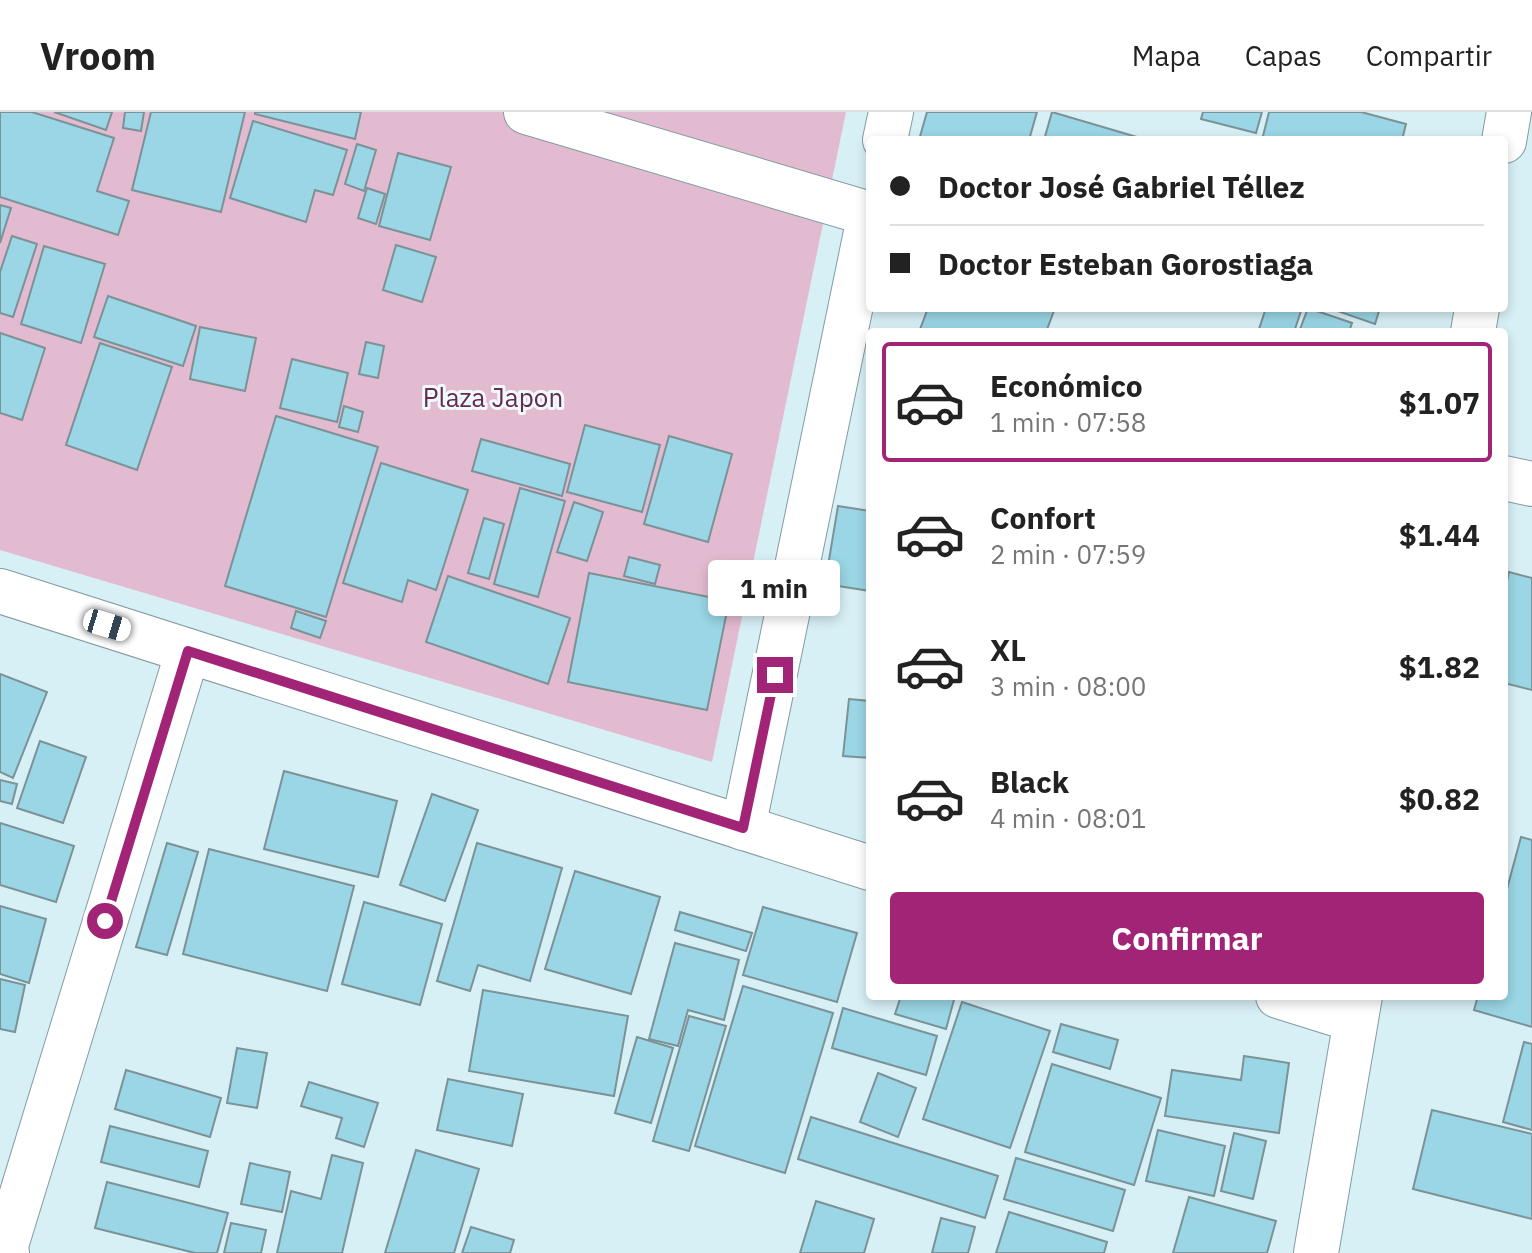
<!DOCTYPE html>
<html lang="es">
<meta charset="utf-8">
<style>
body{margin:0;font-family:"IBM Plex Sans",sans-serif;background:#f2f2f2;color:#222;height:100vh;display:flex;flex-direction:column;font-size:30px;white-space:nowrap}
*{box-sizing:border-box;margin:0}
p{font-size:26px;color:#767676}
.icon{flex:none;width:44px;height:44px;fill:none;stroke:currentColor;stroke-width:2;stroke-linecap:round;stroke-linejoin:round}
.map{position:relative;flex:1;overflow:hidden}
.side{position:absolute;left:866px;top:216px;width:642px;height:672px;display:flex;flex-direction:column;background:#fff;border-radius:8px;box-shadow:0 4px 12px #0003}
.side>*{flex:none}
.banner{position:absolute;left:866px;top:24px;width:642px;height:176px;border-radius:8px;box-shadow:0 4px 12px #0003;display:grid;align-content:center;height:176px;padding:0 24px;background:#fff}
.end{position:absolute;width:36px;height:36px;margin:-18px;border:10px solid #a22476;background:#fff;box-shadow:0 0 0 4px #fff}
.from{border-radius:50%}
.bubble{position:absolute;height:56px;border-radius:8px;background:#fff;box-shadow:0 4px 12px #0003;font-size:26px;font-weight:800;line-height:56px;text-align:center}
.car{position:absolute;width:24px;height:48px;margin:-24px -12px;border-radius:10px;box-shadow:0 0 6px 2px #0007;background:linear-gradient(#fff 24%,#345 0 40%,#fff 0 76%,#345 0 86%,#fff 0)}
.banner b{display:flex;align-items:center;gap:28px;height:76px;font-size:30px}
.banner b+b{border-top:2px solid #e0e0e0}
.banner i{width:20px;height:20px;background:#222}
ul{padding:14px 0 0;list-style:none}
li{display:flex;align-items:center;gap:24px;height:120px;margin:0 16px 12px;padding:0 8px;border:4px solid transparent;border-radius:8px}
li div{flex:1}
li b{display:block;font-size:30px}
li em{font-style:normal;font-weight:800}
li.on{border-color:#a22476}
li>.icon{width:72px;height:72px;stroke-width:1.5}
.primary-button{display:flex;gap:16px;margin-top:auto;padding:16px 24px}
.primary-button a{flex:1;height:92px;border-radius:8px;background:#a22476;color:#fff;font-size:32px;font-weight:800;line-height:92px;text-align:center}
header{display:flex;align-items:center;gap:48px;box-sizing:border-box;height:112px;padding:0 40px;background:#fff;border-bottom:2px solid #e0e0e0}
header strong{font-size:38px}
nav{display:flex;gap:44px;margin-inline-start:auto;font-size:28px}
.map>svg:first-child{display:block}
</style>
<header>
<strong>Vroom</strong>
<nav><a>Mapa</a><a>Capas</a><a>Compartir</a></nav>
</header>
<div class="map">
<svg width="1532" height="1141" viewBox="0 0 1532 1141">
<rect width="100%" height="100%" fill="#d7f0f6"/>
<polygon fill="#e3bbd0" points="0,0 846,0 712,650 0,438"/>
<g fill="#9ad6e5" stroke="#7b9297" stroke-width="2">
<polygon points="0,0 32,0 114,26 97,79 129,89 118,123 0,85"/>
<polygon points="54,0 112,0 106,18"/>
<polygon points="125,0 144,0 141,19 123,16"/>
<polygon points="151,0 245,0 221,100 132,78"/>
<polygon points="255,0 361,0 355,27 255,2"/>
<polygon points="927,0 1037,0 1029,28 919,28"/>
<polygon points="1052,0 1147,28 1044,28"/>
<polygon points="1203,0 1262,0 1256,21 1201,7"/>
<polygon points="1269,0 1361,0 1406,12 1402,28 1262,28"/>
<polygon points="253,9 347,38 333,83 315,78 306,110 230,86"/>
<polygon points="357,32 376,38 364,79 345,72"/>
<polygon points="398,41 451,55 430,128 379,114"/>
<polygon points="367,76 385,82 376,112 358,106"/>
<polygon points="0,93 11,96 0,131"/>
<polygon points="12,124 37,132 13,205 0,201 0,160"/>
<polygon points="396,133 436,145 422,190 383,178"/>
<polygon points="44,134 105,152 81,231 21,212"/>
<polygon points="108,184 196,214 183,254 94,225"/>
<polygon points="928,196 1055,196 1046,220 919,220"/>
<polygon points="1266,196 1302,196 1294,220 1258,220"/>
<polygon points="1308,196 1352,211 1349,220 1299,220"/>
<polygon points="1329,196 1380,196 1375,212"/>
<polygon points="200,215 256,226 245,279 190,267"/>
<polygon points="0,221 45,236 22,308 0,301"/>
<polygon points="366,230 384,234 378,266 359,262"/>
<polygon points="100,231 172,255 137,358 66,333"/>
<polygon points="292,247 348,261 337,310 280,296"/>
<polygon points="344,294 363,300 358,320 339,315"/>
<polygon points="276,304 378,335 326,505 225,474"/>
<polygon points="585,313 660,333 642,400 567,380"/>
<polygon points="669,324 732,342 708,430 644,412"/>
<polygon points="481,327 570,352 562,384 472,359"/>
<polygon points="381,351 468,378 436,478 408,468 402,490 343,471"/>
<polygon points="520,376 565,389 538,485 494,472"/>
<polygon points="574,390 603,400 587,449 557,440"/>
<polygon points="838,394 870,399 870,479 825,472"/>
<polygon points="484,406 504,412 489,467 468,461"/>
<polygon points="629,445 660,453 655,472 624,464"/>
<polygon points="1509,460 1532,466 1532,578 1504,571 1504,482"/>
<polygon points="589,461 729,489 707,598 568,570"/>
<polygon points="448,464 570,506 548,572 426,530"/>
<polygon points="296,499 326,509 320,526 291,516"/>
<polygon points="0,562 47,580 13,666 0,660"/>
<polygon points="849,587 870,589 870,646 843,644"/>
<polygon points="40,629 86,645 63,711 17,696"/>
<polygon points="284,659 397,689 378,765 264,737"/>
<polygon points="0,668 17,672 12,692 0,689"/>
<polygon points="432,682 478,698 445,789 400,773"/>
<polygon points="0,711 74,734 56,790 0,773"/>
<polygon points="1521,725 1532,728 1532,915 1474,898 1478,884 1504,884 1504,788"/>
<polygon points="167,731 198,740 167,843 136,835"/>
<polygon points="477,731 562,756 530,869 478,853 470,879 437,869"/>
<polygon points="209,737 354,774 327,879 183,842"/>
<polygon points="575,759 660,785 631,882 545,857"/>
<polygon points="364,790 442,812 420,893 342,872"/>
<polygon points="0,794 46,807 29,871 0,862"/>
<polygon points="763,795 857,821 837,890 743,863"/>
<polygon points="680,800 752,821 746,839 675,818"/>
<polygon points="675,831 739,848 724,908 688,898 678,934 649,927"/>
<polygon points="0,867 25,873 15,920 0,917"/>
<polygon points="743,874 833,901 785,1061 695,1034"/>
<polygon points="483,878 628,904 614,984 469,959"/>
<polygon points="901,884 955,884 946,917 895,902"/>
<polygon points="962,890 1050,919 1010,1036 923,1007"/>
<polygon points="843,896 937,924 926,963 832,936"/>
<polygon points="689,904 726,914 689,1039 653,1029"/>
<polygon points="1061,912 1118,928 1110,957 1053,940"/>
<polygon points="637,925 673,936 651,1011 615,1001"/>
<polygon points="1524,930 1532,932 1532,1018 1503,1010"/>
<polygon points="237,936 267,941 257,996 227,991"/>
<polygon points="1244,944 1289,951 1279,1021 1165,1004 1172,958 1241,968"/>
<polygon points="1052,952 1161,986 1134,1073 1025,1040"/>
<polygon points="126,958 221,986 210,1025 115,997"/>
<polygon points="878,961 916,976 898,1025 860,1010"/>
<polygon points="448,967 523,982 512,1034 437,1018"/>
<polygon points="309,970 378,991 364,1035 336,1026 342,1006 301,994"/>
<polygon points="1432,998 1532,1022 1532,1107 1413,1077"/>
<polygon points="811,1005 998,1064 985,1106 798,1047"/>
<polygon points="110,1014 208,1039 199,1075 101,1050"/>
<polygon points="1158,1018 1225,1034 1214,1084 1146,1069"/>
<polygon points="1234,1021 1266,1029 1253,1087 1221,1079"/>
<polygon points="416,1038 479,1057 454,1141 385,1141"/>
<polygon points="332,1043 363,1051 342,1141 277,1141 291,1079 321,1087"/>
<polygon points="1016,1046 1125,1078 1113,1119 1004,1087"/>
<polygon points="250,1051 290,1060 282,1100 241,1092"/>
<polygon points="107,1070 228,1101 217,1141 195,1141 95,1116"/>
<polygon points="1189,1085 1276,1109 1267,1141 1173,1141"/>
<polygon points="816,1089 874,1107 864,1141 800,1141"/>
<polygon points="1009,1100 1107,1130 1104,1141 996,1141"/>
<polygon points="941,1106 975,1115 968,1141 932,1141"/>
<polygon points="231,1111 266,1118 261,1141 224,1141"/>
<polygon points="471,1115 514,1128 510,1141 462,1141"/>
</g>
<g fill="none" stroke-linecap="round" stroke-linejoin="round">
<defs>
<g id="minor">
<polyline points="526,0 870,102"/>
<polyline points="885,28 891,0"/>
<polyline points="1504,29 1509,0"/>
<polyline points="1473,220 1477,196"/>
<polyline points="1504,366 1532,372"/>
<polyline points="0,479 870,756"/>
<polyline points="743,716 870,101"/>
<polyline points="1278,884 1355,908"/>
<polyline points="4,1140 188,539"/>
<polyline points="1316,1141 1360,884"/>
</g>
<polyline id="tertiary" points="0,1139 7,1141"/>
</defs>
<use href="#minor" stroke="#849ba1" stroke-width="46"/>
<use href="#tertiary" stroke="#849ba1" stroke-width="46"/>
<use href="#minor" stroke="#fff" stroke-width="44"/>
<use href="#tertiary" stroke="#fff" stroke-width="44"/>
</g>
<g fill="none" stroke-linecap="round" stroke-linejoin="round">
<polyline stroke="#a22476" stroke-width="10" points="105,809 188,539 743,716 775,563"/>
</g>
<g text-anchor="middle" stroke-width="6" stroke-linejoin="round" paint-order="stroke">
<g font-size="26" fill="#662c4e" stroke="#f0fafd">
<text x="493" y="295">Plaza Japon</text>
</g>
</g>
</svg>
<i class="end from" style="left:105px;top:809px"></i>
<i class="end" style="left:775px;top:563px"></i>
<div class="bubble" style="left:708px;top:448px;width:132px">1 min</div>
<i class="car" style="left:107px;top:513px;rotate:107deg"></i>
<div class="banner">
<b><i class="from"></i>Doctor José Gabriel Téllez</b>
<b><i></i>Doctor Esteban Gorostiaga</b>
</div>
<section class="side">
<ul>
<li class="on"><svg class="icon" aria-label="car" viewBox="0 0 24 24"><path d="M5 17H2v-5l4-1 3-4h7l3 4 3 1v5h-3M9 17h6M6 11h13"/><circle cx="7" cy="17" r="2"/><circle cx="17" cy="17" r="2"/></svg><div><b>Económico</b><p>1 min · 07:58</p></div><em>$1.07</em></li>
<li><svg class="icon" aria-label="car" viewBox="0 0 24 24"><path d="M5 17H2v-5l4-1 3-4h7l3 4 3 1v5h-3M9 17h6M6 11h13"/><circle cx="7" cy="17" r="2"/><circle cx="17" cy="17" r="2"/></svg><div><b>Confort</b><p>2 min · 07:59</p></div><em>$1.44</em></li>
<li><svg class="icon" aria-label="car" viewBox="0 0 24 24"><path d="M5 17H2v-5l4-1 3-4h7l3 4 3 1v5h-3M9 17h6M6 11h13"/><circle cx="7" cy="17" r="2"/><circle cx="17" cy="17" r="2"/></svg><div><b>XL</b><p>3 min · 08:00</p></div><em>$1.82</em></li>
<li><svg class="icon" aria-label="car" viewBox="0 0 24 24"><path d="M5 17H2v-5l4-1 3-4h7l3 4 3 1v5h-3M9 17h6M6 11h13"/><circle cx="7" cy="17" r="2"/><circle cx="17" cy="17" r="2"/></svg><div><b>Black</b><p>4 min · 08:01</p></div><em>$0.82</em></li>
</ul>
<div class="primary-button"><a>Confirmar</a></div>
</section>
</div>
